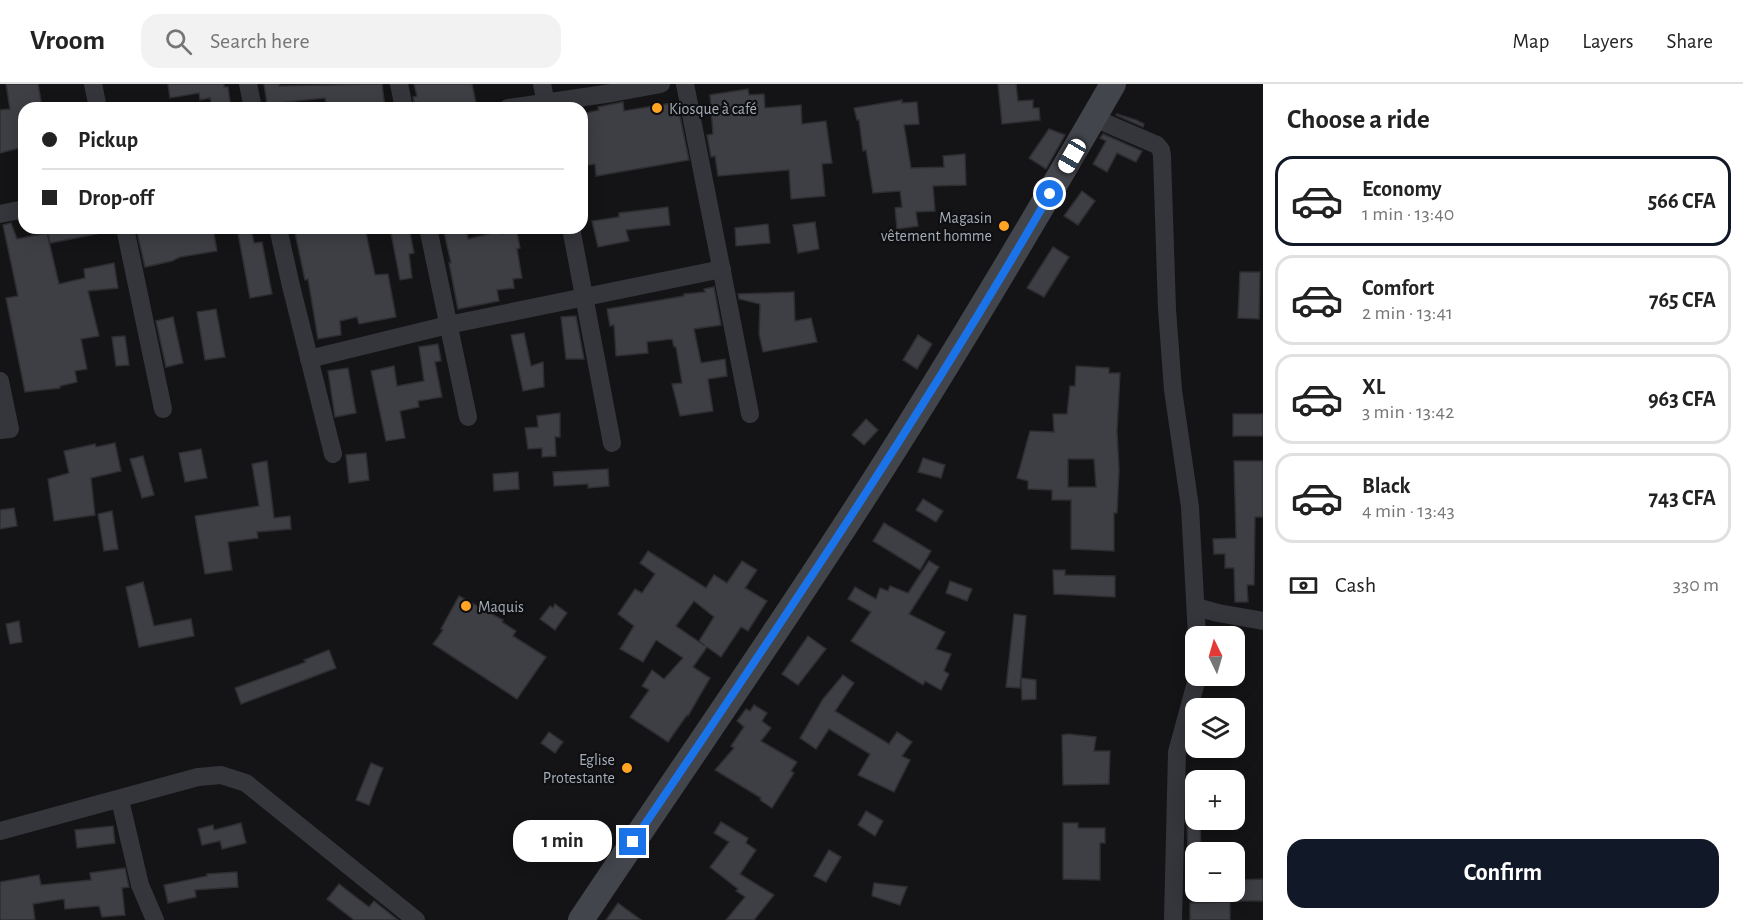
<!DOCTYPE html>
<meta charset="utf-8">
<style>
body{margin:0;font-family:"Alegreya Sans",sans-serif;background:#f2f2f2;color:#222;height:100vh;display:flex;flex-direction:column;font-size:22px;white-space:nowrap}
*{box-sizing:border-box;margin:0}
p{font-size:20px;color:#767676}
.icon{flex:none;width:33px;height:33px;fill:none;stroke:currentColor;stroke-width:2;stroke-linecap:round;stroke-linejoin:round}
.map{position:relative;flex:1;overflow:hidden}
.side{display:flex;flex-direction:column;background:#fff;width:480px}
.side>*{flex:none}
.guide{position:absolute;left:18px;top:18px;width:570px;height:132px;border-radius:18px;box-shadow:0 3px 15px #0003;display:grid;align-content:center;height:132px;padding:0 24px;background:#fff}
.needle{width:39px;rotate:355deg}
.controls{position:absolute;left:1185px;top:542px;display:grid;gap:12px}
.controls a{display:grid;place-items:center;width:60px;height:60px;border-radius:12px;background:#fff;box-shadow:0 3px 15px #0003;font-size:30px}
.end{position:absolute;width:27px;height:27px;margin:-14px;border:8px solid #1a73e8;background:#fff;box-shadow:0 0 0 3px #fff}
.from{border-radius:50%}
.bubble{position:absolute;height:42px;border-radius:18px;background:#fff;box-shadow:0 3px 15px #0003;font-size:20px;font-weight:700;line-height:42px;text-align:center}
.car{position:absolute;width:18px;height:36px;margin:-18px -9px;border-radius:8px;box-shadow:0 0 4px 2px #0007;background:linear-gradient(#fff 24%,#345 0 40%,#fff 0 76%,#345 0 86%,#fff 0)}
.guide b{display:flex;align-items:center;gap:21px;height:57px;font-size:22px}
.guide b+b{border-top:2px solid #e0e0e0}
.guide i{width:15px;height:15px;background:#222}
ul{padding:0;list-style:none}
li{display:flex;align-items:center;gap:18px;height:90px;margin:0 12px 9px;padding:0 12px;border:3px solid #e0e0e0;border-radius:18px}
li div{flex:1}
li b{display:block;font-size:22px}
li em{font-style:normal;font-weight:700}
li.current{border-color:#111827}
li>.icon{width:54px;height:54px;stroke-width:1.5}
h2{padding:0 24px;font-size:27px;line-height:72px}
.pay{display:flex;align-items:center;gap:15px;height:66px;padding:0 24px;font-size:22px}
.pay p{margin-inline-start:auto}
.cta{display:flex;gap:12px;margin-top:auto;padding:12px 24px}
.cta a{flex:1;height:69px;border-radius:18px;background:#111827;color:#fff;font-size:24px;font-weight:700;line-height:69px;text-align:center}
header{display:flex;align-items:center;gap:36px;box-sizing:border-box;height:84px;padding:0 30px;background:#fff;border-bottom:2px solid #e0e0e0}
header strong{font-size:28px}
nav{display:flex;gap:33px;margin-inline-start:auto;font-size:21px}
.search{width:420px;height:54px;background:#f2f2f2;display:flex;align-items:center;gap:15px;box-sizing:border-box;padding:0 21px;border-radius:18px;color:#767676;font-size:22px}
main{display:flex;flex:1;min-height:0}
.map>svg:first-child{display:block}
</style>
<header>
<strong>Vroom</strong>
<div class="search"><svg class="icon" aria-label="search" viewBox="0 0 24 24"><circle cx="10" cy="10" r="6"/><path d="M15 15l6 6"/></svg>Search here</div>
<nav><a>Map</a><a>Layers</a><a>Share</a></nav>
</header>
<main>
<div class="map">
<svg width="1263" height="836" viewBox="0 0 1263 836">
<rect width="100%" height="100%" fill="#141416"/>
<g fill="#3e3f44" stroke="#2e2e32" stroke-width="1.5" fill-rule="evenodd">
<polygon points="6,0 38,0 42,23 24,24 24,63 0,69 0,26 10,25"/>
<polygon points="168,0 224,0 224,3 228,3 231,24 212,24 210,14 200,16 199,9 170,14"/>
<polygon points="264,0 279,0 279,2 382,0 385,24 327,24 325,14 267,20"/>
<polygon points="414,0 472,0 477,24 415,24 413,13 417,12"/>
<polygon points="998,0 1016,0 1018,17 1033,16 1033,24 1039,24 1040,36 1002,40"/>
<polygon points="748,5 749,11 764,10 765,24 801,21 802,40 826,37 832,79 822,80 825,112 791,115 789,86 718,92 715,72 711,73 707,51 713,50 710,11"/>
<polygon points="902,16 902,19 917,18 919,40 904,41 911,84 944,83 943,72 965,70 966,101 933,102 935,127 916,128 918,142 897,145 895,124 902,123 900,107 873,109 866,66 863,67 859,36 857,36 854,24"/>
<polygon points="623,18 624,27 677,18 689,76 596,92 595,80 582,82 582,30 599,26 598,23"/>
<polygon points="1117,30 1136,36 1144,40 1143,43 1116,31"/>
<polygon points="1049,45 1065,51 1046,85 1029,74"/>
<polygon points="1103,50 1142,67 1136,78 1117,69 1107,88 1093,80 1106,57 1100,54"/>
<polygon points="1082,107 1095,117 1078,141 1064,132"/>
<polygon points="668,123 670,141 626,146 629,157 598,163 592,137 619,133 619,129"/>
<polygon points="815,138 819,165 798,169 793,141"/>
<polygon points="11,139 17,155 47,149 59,200 85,194 84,185 114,179 118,204 88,207 99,252 81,255 87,285 75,287 77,298 60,302 60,304 25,308 6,214 18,212 3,141"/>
<polygon points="768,140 770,159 736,162 735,144"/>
<polygon points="47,144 96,144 97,150 50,159"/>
<polygon points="136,144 213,144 217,167 180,173 172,177 145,183"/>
<polygon points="237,144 251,144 254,159 262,158 272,210 250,214"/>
<polygon points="294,144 365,144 375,191 388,190 396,233 359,240 357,233 340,237 341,251 318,255 308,195 305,196"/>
<polygon points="390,144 409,144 414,169 409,170 412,194 400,196"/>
<polygon points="443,144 466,144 468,155 501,147 502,150 517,148 520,164 517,165 522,194 513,195 514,204 497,206 499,217 458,225 449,179 451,179"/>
<polygon points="1053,163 1069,173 1044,213 1027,204"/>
<polygon points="1240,188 1260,188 1259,235 1238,234"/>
<polygon points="714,203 721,241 694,245 701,279 725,275 727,292 708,295 713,327 680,332 672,300 682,299 676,263 674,263 672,255 647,258 648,269 616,272 614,241 610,242 607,225 684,212 684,210 705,208 704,205"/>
<polygon points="794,208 795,237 811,234 817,258 763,268 759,250 760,220 739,215 738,210"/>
<polygon points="216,225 225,273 205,276 197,228"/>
<polygon points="576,232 584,275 566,275 561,233"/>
<polygon points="173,233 183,279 166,283 156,237"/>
<polygon points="524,249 531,282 543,278 544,303 523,307 511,251"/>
<polygon points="918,251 932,260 917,285 903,276"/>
<polygon points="125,252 129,281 116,282 112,253"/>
<polygon points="438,260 441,277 435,278 442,313 418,317 419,323 400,327 405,354 386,357 371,287 394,282 397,302 424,297 419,263"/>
<path d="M1076 282 1109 284V289H1120L1117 347 1119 386 1117 429H1114V467L1071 465V416H1052V406L1028 405V397L1017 394 1030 347 1054 348 1053 330H1067L1070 302H1075ZM1068 375H1094L1096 403H1068Z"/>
<polygon points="348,284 356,329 335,333 328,287"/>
<polygon points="560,329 560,353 555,353 556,372 542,373 542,364 528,365 525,344 538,343 537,332"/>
<rect x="1233" y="330" width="30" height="22"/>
<polygon points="866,335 878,346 864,361 852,351"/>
<polygon points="115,359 121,387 91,394 95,431 54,437 48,395 69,389 64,367 95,360 96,363"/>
<polygon points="201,365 207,394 185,398 179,369"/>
<polygon points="366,369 369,396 349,399 346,371"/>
<polygon points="143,372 154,411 142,414 130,375"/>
<polygon points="923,374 945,381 941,394 918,388"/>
<polygon points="267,377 274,434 290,432 291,445 257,448 258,454 228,458 232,486 205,490 195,432 259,422 252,380"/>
<polygon points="1234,377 1263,377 1263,433 1255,433 1254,501 1247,501 1248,518 1235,518 1234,484 1225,484 1225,470 1214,470 1213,455 1236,454"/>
<polygon points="608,385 609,402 588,404 588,400 554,402 553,388"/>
<polygon points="518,388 519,405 494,407 493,390"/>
<polygon points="923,415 943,427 936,438 916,426"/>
<polygon points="14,424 17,442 0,445 0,426"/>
<polygon points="112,427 118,465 104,467 98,430"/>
<polygon points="884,439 931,467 920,486 873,457"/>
<path d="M648 467 706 504 714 491 727 499 742 477 757 486 745 504 767 517 748 547 741 543 721 573 707 563 693 583 710 594 688 632 687 631 668 658 630 633 649 606 642 602 652 586 664 595 683 574 656 556 643 578 620 565 634 542 618 530 635 505 642 509 655 490 640 479ZM694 517 714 533 699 557 705 562 676 542Z"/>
<polygon points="929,477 939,483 909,530 945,548 936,565 951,570 944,587 949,590 941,606 925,597 923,601 851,557 871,528 848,515 855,503 876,515 880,504 888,507 890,502 908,509"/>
<polygon points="1053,486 1065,486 1065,491 1115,492 1115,513 1054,510"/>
<polygon points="950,497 972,505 967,517 946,509"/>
<polygon points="143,498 154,542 191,535 194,552 139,563 126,503"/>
<polygon points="459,512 503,536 502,538 516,547 513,552 546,573 517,615 433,560 443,546 441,545"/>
<polygon points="555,520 567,529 555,546 540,535 550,522 553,524"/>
<polygon points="1014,530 1026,532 1020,604 1006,603"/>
<polygon points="19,537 22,558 10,560 6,540"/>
<polygon points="808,552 826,565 798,601 782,590"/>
<polygon points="329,566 336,584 241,620 235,604 306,578 304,576"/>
<polygon points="843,591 854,599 835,627 889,660 897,648 912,658 902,672 910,676 894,708 858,691 870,670 829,645 816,665 800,654 823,615"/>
<polygon points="1021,594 1036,596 1036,615 1022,616"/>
<polygon points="754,621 767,629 762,637 771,644 761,657 797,678 791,687 794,689 772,724 760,716 761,714 715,686 734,664 731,662 744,643 737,637 746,625 750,627"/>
<polygon points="549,648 563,658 555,669 541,659"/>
<polygon points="1068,650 1096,653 1094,667 1110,667 1109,700 1063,701 1062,651"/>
<polygon points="371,679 383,684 369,721 356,716"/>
<polygon points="866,727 883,737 875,752 858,741"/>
<polygon points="1187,737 1200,737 1201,768 1188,768"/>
<polygon points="721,738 748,754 746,759 756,766 740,790 774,811 754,836 726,836 745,813 736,807 738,805 710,783 729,758 714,749"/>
<polygon points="241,739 246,759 222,765 220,757 202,761 198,745 213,741 214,746"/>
<polygon points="1063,739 1078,739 1078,744 1105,744 1105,759 1100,759 1100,796 1063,795"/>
<polygon points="113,742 115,759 77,764 75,746"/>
<polygon points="829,766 841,773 826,798 814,792"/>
<polygon points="125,784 129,803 122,804 125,831 102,833 99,822 65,825 64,815 33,820 35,836 0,836 0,798 39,791 41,801 91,796 90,789"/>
<polygon points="237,788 238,803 195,806 196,813 168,819 164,801 207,792 207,790"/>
<polygon points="1263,795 1263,817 1234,817 1234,796"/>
<polygon points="874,799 907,803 900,821 872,812"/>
<polygon points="339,800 369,823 374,817 398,836 354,836 327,815"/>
<polygon points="1230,818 1230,836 1190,836 1190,819"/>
<polygon points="618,819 641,836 606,836"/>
</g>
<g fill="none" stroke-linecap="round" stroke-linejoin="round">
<g stroke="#34363b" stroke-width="18">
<polyline points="93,0 98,24"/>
<polyline points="248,0 253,24"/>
<polyline points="399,0 404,24"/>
<polyline points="542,0 547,24"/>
<polyline points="685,0 750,330"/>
<polyline points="508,24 612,9 661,0"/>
<polyline points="1094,34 1157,61 1161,66 1162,72 1167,225 1173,306 1190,423 1197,552"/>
<polyline points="0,130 24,125"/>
<polyline points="125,144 163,325"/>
<polyline points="278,144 291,202 333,370"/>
<polyline points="428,144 468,333"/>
<polyline points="571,144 612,359"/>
<polyline points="309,275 448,241 722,185"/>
<polyline points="0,297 10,345 0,346"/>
<polyline points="1196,523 1218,529 1263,537"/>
<polyline points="120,716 140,801 155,836"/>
<polyline points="0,747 198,693 221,691 246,699 416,836"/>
<polyline points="1173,836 1177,668 1198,591"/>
</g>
<path stroke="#42454b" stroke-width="26" d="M581 836C663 713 747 592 828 468 929 315 1022 158 1113 0"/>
</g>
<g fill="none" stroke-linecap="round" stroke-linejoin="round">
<path stroke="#1a73e8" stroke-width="8" d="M633 758C777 545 921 333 1050 110"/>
</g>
<g fill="#ffa523" stroke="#0f0f11" stroke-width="2">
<circle cx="657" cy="24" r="6"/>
<circle cx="1004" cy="142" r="6"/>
<circle cx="466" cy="522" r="6"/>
<circle cx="627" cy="684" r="6"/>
</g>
<g text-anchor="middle" stroke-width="4.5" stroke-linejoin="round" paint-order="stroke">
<g font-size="16" fill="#a4acb8" stroke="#0f0f11" text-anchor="start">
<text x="669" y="30">Kiosque à café</text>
<text x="992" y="139" text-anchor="end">Magasin<tspan x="992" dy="18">vêtement homme</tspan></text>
<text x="478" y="528">Maquis</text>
<text x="615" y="681" text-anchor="end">Eglise<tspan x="615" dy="18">Protestante</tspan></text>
</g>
</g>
</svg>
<div class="controls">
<a><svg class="needle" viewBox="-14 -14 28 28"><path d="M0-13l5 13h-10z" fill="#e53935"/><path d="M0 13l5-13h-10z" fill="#767676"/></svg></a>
<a><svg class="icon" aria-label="layers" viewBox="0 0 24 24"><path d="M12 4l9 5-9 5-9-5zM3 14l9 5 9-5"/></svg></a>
<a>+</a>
<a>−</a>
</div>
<i class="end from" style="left:1050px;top:110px"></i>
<i class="end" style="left:633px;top:758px"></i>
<div class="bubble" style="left:513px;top:736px;width:99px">1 min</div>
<i class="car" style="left:1072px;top:72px;rotate:210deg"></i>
<div class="guide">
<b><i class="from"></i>Pickup</b>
<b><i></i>Drop-off</b>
</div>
</div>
<section class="side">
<h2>Choose a ride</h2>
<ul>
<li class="current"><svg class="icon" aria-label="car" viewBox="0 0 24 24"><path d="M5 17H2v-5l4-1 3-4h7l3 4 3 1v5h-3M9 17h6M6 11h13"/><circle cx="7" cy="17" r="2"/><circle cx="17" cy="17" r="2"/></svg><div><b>Economy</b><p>1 min · 13:40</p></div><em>566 CFA</em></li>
<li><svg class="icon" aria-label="car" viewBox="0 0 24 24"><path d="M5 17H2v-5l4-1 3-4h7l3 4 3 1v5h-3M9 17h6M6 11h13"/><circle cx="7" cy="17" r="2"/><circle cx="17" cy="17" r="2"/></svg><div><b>Comfort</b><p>2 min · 13:41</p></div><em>765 CFA</em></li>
<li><svg class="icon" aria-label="car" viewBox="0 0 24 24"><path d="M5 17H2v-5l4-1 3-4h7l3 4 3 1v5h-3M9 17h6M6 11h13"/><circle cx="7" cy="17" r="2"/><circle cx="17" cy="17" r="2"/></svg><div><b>XL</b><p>3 min · 13:42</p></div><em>963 CFA</em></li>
<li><svg class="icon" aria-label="car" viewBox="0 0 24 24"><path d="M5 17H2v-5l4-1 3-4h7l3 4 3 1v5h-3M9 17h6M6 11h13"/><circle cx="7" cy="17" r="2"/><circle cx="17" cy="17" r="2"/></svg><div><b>Black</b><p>4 min · 13:43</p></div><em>743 CFA</em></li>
</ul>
<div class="pay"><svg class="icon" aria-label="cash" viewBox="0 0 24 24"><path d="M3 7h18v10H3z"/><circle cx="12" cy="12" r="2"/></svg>Cash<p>330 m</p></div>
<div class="cta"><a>Confirm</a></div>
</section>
</main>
